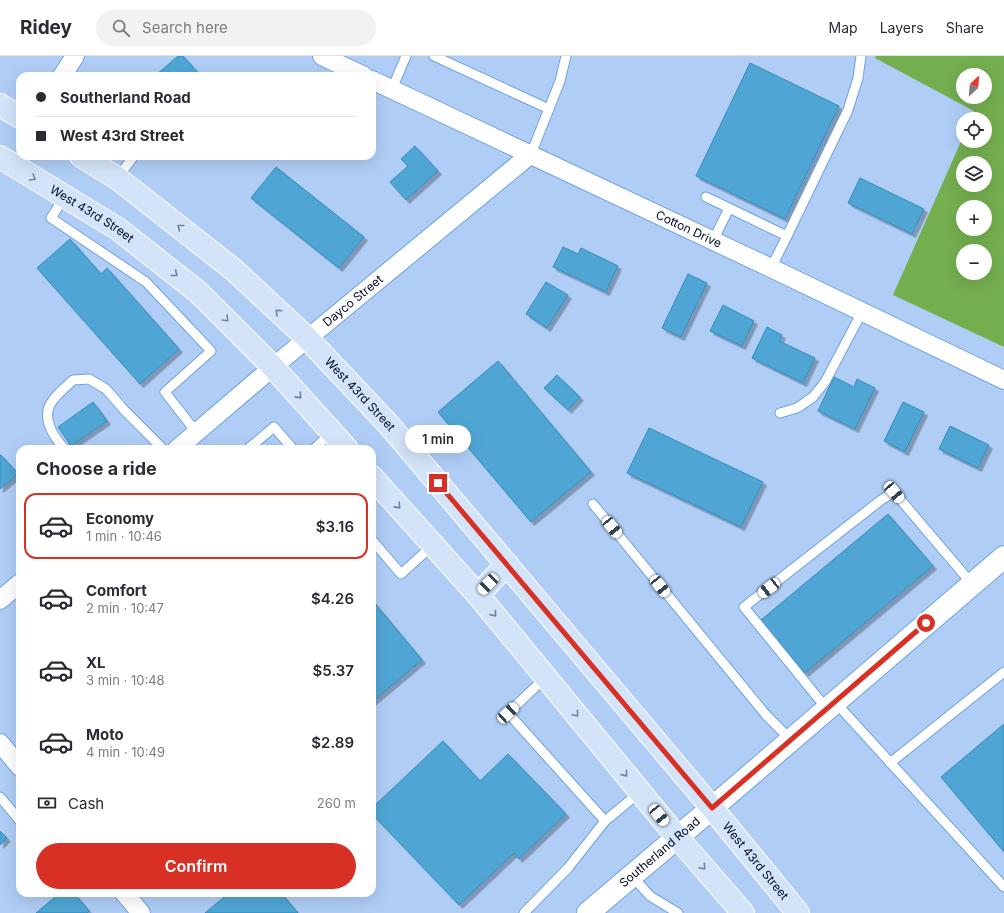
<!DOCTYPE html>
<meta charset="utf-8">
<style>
body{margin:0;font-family:Inter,sans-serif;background:#f2f2f3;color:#2b2b33;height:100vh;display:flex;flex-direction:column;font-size:15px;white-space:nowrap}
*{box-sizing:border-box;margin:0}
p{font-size:13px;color:#7c7c81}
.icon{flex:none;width:22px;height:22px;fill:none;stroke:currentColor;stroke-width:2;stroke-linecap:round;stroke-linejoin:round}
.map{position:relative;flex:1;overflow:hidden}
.panel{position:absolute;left:16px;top:389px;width:360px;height:452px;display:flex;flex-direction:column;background:#fff;border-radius:12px;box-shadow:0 4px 16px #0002}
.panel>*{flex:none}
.guide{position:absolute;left:16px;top:16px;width:360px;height:88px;border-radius:12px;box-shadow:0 4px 16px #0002;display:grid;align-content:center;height:88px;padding:0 20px;background:#fff}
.needle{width:26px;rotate:26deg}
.tools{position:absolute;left:956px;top:12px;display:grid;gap:8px}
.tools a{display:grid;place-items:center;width:36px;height:36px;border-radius:50%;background:#fff;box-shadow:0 4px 16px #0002;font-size:20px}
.end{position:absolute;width:18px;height:18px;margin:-9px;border:5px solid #d93025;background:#fff;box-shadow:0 0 0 2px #fff}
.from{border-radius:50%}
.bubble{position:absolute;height:28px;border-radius:14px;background:#fff;box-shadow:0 4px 16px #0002;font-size:13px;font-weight:600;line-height:28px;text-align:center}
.car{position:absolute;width:12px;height:24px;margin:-12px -6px;border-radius:5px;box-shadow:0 0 3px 1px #0007;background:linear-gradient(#fff 24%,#345 0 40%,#fff 0 76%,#345 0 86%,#fff 0)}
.guide b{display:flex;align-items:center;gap:14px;height:38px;font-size:15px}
.guide b+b{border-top:1px solid #e1e1e2}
.guide i{width:10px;height:10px;background:#2b2b33}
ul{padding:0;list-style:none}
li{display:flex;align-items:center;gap:12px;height:66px;margin:0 8px 6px;padding:0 12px;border:2px solid transparent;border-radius:12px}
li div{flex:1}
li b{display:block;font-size:15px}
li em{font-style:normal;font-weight:600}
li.selected{border-color:#d93025}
li>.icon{width:36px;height:36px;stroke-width:1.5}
h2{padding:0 20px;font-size:18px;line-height:48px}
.pay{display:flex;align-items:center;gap:10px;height:44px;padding:0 20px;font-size:15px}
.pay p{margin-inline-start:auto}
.cta{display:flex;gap:8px;margin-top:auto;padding:8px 20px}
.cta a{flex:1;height:46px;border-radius:24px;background:#d93025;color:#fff;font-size:16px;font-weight:600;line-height:46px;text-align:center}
header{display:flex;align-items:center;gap:24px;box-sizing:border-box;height:56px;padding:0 20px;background:#fff;border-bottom:1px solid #e1e1e2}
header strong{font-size:19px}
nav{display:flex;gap:22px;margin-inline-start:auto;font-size:14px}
.search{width:280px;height:36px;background:#f2f2f3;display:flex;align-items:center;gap:10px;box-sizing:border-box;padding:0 14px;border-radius:22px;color:#7c7c81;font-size:15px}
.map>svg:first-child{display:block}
</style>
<header>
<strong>Ridey</strong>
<div class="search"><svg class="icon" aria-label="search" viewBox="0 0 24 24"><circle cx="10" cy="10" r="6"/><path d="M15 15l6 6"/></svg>Search here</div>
<nav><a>Map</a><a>Layers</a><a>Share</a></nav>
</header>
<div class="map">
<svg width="1004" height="857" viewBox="0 0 1004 857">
<defs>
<filter id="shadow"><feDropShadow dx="3.5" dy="3.5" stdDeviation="0" flood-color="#0004"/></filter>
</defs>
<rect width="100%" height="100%" fill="#afcdf5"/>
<path fill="#74af4f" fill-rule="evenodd" d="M876 0H1004V291L893 239 963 81V85H985V63H971L974 55 875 2ZM963 19H985V41H963ZM963 107H985V129H963ZM963 151H985V173H963ZM963 195H985V217H963Z"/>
<g fill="#4fa6d4" stroke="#328bb8" filter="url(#shadow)">
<polygon points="178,0 183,0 201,20 155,20"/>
<polygon points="750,7 839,50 785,163 696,120"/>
<polygon points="415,90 438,115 406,144 390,126 408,110 401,103"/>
<polygon points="276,111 364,181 339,212 251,142"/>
<polygon points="860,122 924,153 912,178 848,147"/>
<polygon points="70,183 101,218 107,212 179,293 140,328 37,212"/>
<polygon points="563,191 578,198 581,192 618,210 606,236 553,211"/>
<polygon points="688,218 707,227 681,281 662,272"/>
<polygon points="546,226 568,239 547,272 526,258"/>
<polygon points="723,249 754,265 742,290 710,275"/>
<polygon points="767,271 782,279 779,285 815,302 803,327 752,302"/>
<polygon points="498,305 591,416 531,466 438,356"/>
<polygon points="557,319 580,341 568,354 544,332"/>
<polygon points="834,321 854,331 857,323 875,332 855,373 818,355"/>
<polygon points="93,346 107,365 71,390 58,371"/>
<polygon points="903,346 924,356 905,396 884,385"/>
<polygon points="950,370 989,389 978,412 939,393"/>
<polygon points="649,372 763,426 741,471 627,417"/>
<polygon points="1,399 18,418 0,433 0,400"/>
<polygon points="888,458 933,510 805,617 761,564"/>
<polygon points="372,544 422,604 372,646"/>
<polygon points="1004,668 1004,796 941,721"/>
<polygon points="443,685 480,725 508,698 566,758 519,803 514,797 459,849 372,758 372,752"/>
<polygon points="0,775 7,782 0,789"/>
<polygon points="60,837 74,837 89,855 87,857 36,857"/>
<polygon points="229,837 281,837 298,857 205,857"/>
</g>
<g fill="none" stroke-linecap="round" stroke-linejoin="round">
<defs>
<g id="service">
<polyline points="434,0 549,53"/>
<polyline points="392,33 406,0"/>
<polyline points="531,98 560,25 566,0"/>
<polyline points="117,122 134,100"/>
<polyline points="65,140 51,162 146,226 211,295 165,336 196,376"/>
<polyline points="706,141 729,152"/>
<polyline points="787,180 848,54 858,22 861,0"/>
<polyline points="713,185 729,152 787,180 771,212"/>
<polyline points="780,357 797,352 813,341 825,326 862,256"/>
<path d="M65 393C53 381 40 360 53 344 59 336 67 330 73 324L89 323 106 333 125 355 163 393"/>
<polyline points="248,393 274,371 293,393"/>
<polyline points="314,393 332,376"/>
<polyline points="593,448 766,659 791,684"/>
<polyline points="372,484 401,518 433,489"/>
<polyline points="546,621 508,657 605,765 640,736"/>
<polyline points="835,646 1004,831"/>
<polyline points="827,653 744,551 881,444 894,436 972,528"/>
<polyline points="890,707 1004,616"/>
<polyline points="0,741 20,765"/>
<polyline points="632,820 650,840 678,857"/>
<polyline points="524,857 568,812 605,765"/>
</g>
<g id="minor">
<polyline points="322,0 364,20"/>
<polyline points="62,20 75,0"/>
<path id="s1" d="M372 24 771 212 1004 324"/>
<path id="s2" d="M177 393 273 311 531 98"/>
<polyline points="0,544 20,527"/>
<polyline points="0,687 20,711"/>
<polyline points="124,837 141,857"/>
</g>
<g id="tertiary">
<path id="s3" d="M588 857 712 752 1004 501"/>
</g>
<g id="primary">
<polyline points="0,49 20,61"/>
<path id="s4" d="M81 100 117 122 234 214 307 282 389 369 712 752 798 857"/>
<path id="s5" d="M0 101 118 173 198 236 273 311 347 393"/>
<polyline points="372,421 478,539 678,782 743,857"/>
<polyline points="478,539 507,508"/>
</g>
</defs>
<use href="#service" stroke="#70a2e1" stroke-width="11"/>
<use href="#minor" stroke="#70a2e1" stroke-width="20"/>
<use href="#tertiary" stroke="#70a2e1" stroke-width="24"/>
<use href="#primary" stroke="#fff" stroke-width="24"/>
<use href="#service" stroke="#fff" stroke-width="9"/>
<use href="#minor" stroke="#fff" stroke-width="18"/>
<use href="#tertiary" stroke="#fff" stroke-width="22"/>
<use href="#primary" stroke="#d3e3f8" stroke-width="22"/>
</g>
<defs><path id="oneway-chevron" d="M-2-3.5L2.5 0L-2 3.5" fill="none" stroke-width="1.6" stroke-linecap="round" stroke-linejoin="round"/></defs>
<g stroke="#748298">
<use href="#oneway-chevron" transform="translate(33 122) rotate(31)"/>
<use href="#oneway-chevron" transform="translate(180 171) rotate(-142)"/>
<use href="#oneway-chevron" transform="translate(175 218) rotate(38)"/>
<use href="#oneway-chevron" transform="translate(278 256) rotate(-137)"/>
<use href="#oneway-chevron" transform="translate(226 263) rotate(45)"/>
<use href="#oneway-chevron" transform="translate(299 340) rotate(48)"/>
<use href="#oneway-chevron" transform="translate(398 450) rotate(48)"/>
<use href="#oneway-chevron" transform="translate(494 558) rotate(51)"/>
<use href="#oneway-chevron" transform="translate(576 658) rotate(50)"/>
<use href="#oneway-chevron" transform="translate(625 718) rotate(51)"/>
<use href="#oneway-chevron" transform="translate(703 811) rotate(49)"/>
</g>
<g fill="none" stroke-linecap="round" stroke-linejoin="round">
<polyline stroke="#d93025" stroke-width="5" points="438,427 712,752 926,567"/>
</g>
<g text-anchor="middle" stroke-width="3.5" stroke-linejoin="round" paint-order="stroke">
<g font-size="12" fill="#000b22" stroke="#e2ecfa">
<text dy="4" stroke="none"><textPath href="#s5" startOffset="108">West 43rd Street</textPath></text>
<text dy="4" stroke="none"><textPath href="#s1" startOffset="350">Cotton Drive</textPath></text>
<text dy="4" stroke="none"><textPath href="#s2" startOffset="230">Dayco Street</textPath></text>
<text dy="4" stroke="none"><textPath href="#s4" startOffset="368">West 43rd Street</textPath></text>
<text dy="4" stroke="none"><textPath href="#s3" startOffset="94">Southerland Road</textPath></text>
<text dy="4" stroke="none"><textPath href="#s4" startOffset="980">West 43rd Street</textPath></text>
</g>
</g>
</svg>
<div class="tools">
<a><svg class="needle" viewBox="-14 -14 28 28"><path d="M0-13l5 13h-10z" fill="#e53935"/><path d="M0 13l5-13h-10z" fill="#7c7c81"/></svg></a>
<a><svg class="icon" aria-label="locate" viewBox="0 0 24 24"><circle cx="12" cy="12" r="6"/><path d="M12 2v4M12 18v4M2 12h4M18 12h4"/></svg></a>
<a><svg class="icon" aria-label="layers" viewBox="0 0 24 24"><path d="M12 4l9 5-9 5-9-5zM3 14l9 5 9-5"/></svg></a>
<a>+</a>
<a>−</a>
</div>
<i class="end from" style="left:926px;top:567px"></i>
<i class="end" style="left:438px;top:427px"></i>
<div class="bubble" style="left:405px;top:369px;width:66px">1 min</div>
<i class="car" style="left:894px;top:436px;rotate:140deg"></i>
<i class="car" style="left:612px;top:471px;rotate:141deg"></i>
<i class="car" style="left:488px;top:528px;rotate:224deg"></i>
<i class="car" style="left:660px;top:530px;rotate:141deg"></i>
<i class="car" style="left:769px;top:532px;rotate:232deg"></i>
<i class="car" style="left:508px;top:657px;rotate:47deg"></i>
<i class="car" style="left:659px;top:759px;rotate:141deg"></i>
<div class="guide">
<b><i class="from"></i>Southerland Road</b>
<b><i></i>West 43rd Street</b>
</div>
<section class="panel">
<h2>Choose a ride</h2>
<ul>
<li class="selected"><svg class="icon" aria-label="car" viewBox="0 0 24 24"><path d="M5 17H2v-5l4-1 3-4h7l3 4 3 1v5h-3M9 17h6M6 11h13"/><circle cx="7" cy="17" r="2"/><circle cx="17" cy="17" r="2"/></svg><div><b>Economy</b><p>1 min · 10:46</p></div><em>$3.16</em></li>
<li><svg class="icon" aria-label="car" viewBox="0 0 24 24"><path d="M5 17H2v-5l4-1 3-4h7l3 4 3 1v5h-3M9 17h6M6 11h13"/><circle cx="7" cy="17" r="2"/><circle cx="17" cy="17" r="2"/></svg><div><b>Comfort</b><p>2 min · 10:47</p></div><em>$4.26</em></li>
<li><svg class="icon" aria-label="car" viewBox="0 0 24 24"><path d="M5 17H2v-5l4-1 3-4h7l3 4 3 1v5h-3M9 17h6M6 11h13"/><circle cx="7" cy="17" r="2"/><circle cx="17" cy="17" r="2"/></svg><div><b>XL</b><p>3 min · 10:48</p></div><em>$5.37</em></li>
<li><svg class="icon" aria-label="car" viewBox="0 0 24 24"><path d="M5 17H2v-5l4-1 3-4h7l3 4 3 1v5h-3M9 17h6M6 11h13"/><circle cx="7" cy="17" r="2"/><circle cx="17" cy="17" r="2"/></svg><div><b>Moto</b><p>4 min · 10:49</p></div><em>$2.89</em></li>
</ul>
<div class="pay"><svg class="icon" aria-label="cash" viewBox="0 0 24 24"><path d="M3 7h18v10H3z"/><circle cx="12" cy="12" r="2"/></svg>Cash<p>260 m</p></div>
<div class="cta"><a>Confirm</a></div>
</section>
</div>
